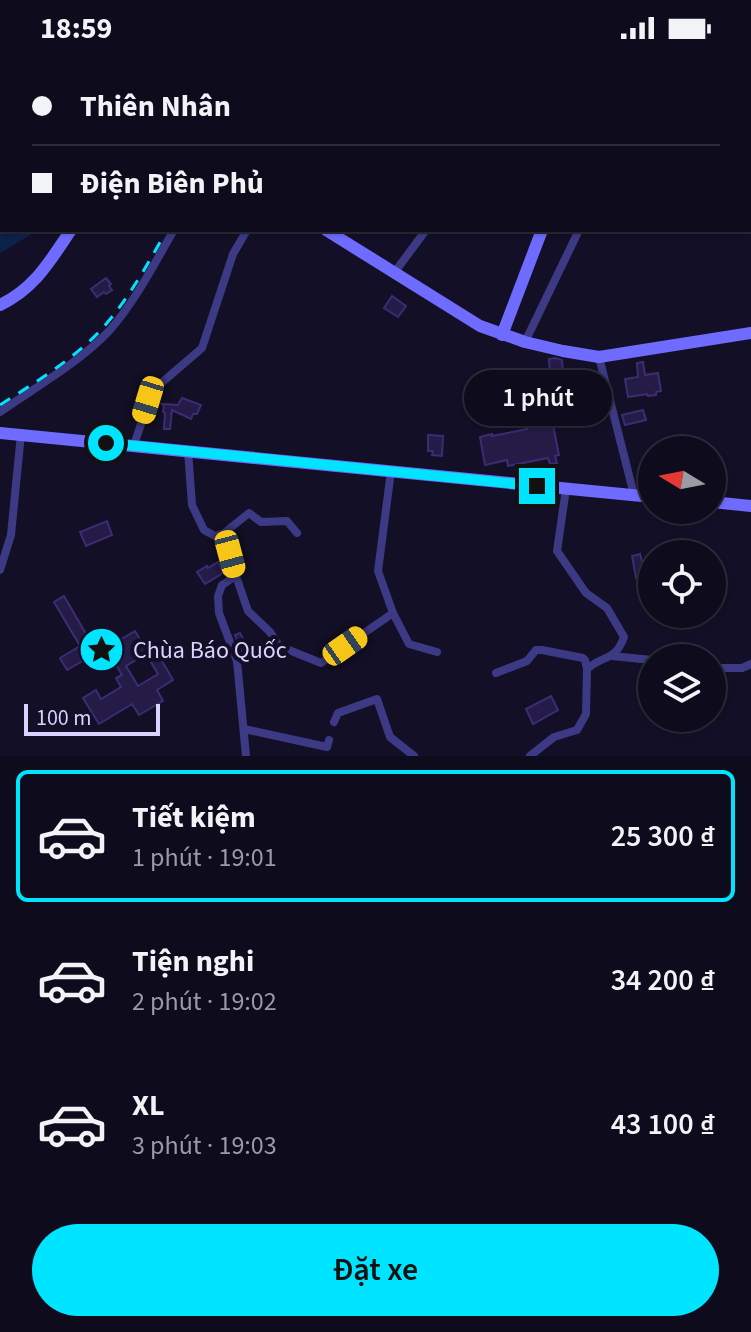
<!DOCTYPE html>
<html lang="vi">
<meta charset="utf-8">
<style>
body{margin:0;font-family:"Source Sans 3",sans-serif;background:#171425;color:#f1f3f6;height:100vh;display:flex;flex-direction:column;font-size:30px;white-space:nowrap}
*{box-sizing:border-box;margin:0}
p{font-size:26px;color:#9b9ba3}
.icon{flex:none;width:44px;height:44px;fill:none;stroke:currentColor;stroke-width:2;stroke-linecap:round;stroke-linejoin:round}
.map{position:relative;height:700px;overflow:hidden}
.drawer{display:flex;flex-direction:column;background:#0e0b1c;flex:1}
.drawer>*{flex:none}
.banner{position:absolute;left:0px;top:0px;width:752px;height:176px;box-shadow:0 2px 6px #0004,0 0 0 2px #2e2b3b;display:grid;align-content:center;height:176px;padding:0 32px;background:#0e0b1c}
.needle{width:52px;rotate:280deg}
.controls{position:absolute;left:638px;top:380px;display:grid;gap:16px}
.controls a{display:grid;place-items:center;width:88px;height:88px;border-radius:50%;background:#0e0b1c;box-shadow:0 2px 6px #0004,0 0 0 2px #2e2b3b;font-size:40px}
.scale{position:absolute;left:24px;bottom:20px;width:136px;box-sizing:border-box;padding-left:8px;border:4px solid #d9d4ff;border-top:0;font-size:22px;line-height:28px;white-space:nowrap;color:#d9d4ff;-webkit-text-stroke:6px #130f26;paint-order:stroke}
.end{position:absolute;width:36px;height:36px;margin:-18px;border:10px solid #00e5ff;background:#111;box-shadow:0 0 0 4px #111}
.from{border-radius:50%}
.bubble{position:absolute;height:56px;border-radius:28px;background:#0e0b1c;box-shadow:0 2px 6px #0004,0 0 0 2px #2e2b3b;font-size:26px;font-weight:600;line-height:56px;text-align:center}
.car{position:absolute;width:24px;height:48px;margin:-24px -12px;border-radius:10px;box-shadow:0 0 6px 2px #0007;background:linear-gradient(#f5c518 24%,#345 0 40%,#f5c518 0 76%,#345 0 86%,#f5c518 0)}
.banner b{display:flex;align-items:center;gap:28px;height:76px;font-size:30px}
.banner b+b{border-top:2px solid #2e2b3b}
.banner i{width:20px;height:20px;background:#f1f3f6}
ul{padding:14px 0 0;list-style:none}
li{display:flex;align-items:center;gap:24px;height:132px;margin:0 16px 12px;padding:0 16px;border:4px solid transparent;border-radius:12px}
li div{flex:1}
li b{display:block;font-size:30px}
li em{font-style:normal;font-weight:600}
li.on{border-color:#00e5ff}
li>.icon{width:72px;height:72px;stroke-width:1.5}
.primary-button{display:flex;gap:16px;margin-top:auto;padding:16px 32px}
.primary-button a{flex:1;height:92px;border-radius:48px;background:#00e5ff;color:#111;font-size:32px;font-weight:600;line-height:92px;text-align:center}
.status{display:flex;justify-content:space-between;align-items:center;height:56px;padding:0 40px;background:#0e0b1c;direction:ltr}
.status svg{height:22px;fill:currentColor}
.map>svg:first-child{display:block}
</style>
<div class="status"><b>18:59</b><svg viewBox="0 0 49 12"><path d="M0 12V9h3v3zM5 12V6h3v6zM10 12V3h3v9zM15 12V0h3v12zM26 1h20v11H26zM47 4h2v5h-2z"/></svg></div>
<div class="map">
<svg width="751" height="700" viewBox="0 0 751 700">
<rect width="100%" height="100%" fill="#130f26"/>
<polygon fill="#0c2248" points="2,143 2,174 39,174 0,197 0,144"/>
<g fill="#241b47" stroke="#3b2d73" stroke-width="2">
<polygon points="106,222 111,228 109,230 112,234 106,238 104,236 97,241 91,233"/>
<polygon points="392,240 406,250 398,261 384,252"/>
<polygon points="555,302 562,304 564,328 582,324 587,345 550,354 559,399 555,400 557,407 550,408 548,402 508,410 507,404 485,409 480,381 492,378 492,380 527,373 523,354 493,365 486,344 512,334 514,340 551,331 549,303"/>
<polygon points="643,306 645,319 658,317 661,335 656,336 656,339 648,340 647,338 628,341 625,323 638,321 637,307"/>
<polygon points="182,342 201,349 197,358 193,358 191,363 172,354 170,373 164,373 165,357 163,356 164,350 162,348 178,349"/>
<polygon points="643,354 646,364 625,369 622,359"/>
<polygon points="428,379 443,380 442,400 432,399 433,395 428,395"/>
<polygon points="107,465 112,479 86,490 80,476"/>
<polygon points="640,498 646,520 636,522 632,500"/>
<polygon points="218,506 223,517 205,528 197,516 207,510 208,512"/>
<polygon points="64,540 97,597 67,614 60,602 80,590 54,546"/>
<polygon points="135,575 148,597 126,610 138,630 158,618 149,603 158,598 173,624 157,634 163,645 139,659 132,648 99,668 83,642 96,634 101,643 121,631 116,622 122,619 106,592"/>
<polygon points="240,577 254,603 246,607 235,579"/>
<polygon points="551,640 558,654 533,668 526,653"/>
</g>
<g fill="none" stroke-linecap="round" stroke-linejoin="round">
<g stroke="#3d3a85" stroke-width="8">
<polyline points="52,0 56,2"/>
<polyline points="419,0 421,2"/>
<polyline points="83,2 84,0"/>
<polyline points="270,2 271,0"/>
<polyline points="0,126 2,124"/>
<polyline points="750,129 751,129"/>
<polyline points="394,217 426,174"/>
<polyline points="525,286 579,174"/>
<polyline points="599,301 634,439"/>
<path d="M0 356C37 330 79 307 110 274 136 244 154 208 174 174"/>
<polyline points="134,389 152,335 202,292 233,198 247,174"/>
<polyline points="188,395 192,449 204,474 215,480 224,477 236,520 222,529 218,540 219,557 237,605 246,700"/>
<polyline points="391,415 378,515 393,557 409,588 437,596"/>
<polyline points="224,477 249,457 261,466 287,465 297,477"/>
<polyline points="0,514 11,479 21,378"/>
<polyline points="236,520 248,555 270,576 279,590 321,607 393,557"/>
<polyline points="612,600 652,604"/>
<polyline points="712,612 742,612 751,608"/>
<polyline points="496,617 527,605 536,594 542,594 583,602 585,604 587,613"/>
<polyline points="334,666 338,657 377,643 390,681 414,700"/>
<polyline points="244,673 327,691 329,684"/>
<path d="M530 700 554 681 577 674 586 658 587 613C604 598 615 606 624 581L607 552 586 537 557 495 566 433"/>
</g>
<g stroke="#6f6bff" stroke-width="12">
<polyline points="180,2 181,0"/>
<polyline points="606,2 607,0"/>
<polyline points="326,174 480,270 525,286 563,295 599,301 751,277"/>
<path d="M0 249C35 232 50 205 71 174"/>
<polyline points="502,279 542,174"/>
<polyline points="0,377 652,441"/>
<polyline points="712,446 751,450"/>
</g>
<g stroke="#00e5ff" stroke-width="3" stroke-dasharray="12 10" stroke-linecap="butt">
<polyline points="263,2 264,0"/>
<path d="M0 349C34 327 71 305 99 276 127 246 147 209 167 174"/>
</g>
</g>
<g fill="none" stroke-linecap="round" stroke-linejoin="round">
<polyline stroke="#00e5ff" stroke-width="10" points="106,387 537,430"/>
</g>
<defs>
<symbol id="sight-disc" viewBox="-11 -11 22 22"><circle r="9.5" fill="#00e5ff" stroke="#130f26"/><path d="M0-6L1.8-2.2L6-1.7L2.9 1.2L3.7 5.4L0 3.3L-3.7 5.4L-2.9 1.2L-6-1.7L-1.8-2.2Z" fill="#111"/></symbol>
</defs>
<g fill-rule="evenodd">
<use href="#sight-disc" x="76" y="568" width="51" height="51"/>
</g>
<g text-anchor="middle" stroke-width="8" stroke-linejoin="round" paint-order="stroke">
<g font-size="24" fill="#d9d4ff" stroke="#130f26" text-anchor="start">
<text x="133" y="602">Chùa Báo Quốc</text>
</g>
</g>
</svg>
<div class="controls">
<a><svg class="needle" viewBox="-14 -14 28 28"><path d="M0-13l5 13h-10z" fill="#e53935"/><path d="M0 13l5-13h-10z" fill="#9b9ba3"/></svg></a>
<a><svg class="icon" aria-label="locate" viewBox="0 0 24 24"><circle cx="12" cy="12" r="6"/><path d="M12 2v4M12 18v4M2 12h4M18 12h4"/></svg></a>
<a><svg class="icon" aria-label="layers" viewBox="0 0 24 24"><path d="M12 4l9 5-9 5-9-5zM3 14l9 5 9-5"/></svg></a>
</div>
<div class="scale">100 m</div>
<i class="end from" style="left:106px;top:387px"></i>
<i class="end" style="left:537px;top:430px"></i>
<div class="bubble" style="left:464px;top:314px;width:148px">1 phút</div>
<i class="car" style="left:148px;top:344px;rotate:197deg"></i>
<i class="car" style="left:230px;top:498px;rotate:165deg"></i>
<i class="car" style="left:345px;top:590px;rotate:55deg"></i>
<div class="banner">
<b><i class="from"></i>Thiên Nhân</b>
<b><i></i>Điện Biên Phủ</b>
</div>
</div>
<section class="drawer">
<ul>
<li class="on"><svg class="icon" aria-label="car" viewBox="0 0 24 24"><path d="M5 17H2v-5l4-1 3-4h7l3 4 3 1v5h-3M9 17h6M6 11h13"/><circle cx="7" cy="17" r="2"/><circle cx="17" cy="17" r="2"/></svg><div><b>Tiết kiệm</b><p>1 phút · 19:01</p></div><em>25 300 ₫</em></li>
<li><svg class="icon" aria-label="car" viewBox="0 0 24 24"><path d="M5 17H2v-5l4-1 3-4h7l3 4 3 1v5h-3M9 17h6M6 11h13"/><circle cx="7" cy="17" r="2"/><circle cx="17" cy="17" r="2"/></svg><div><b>Tiện nghi</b><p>2 phút · 19:02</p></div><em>34 200 ₫</em></li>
<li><svg class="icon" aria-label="car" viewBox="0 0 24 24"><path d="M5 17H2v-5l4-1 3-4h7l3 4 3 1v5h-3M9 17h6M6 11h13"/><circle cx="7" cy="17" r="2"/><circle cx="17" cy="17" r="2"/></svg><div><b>XL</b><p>3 phút · 19:03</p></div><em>43 100 ₫</em></li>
</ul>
<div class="primary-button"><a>Đặt xe</a></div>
</section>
